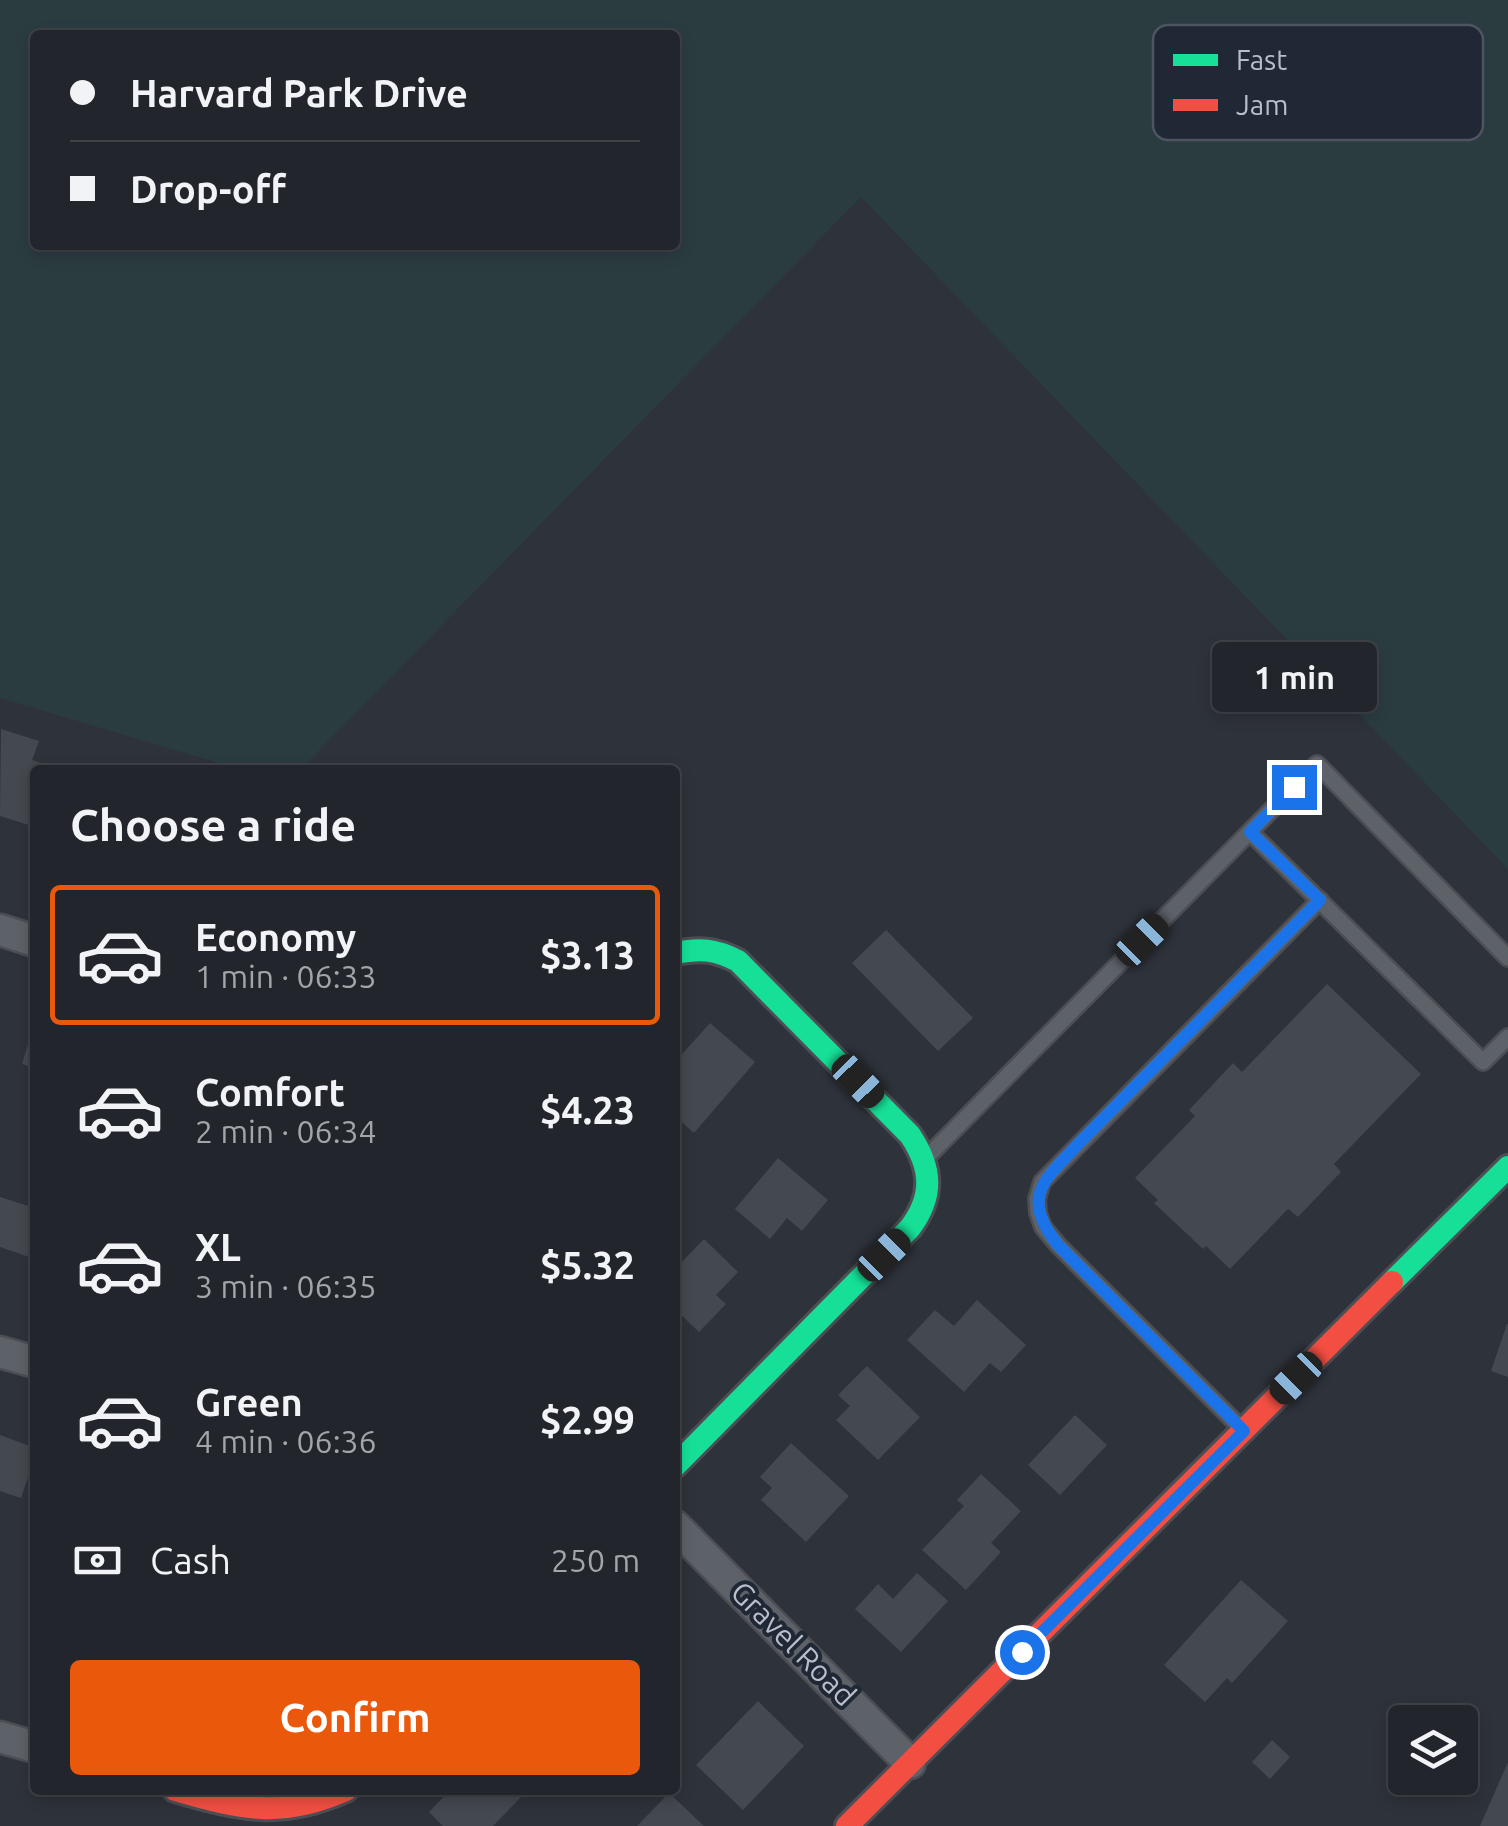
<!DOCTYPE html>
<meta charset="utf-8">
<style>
body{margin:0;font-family:Ubuntu,sans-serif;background:#2a2e34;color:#f1f3f6;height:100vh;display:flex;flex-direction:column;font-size:38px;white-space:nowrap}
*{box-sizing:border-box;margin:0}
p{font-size:32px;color:#a2a5a9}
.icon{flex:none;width:55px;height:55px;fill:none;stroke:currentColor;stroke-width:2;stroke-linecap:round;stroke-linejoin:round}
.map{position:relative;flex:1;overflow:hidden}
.sheet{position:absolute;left:30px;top:765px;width:650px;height:1030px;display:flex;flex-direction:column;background:#22262c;border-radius:10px;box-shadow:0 5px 15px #0003,0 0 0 2px #3f4348}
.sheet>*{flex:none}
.banner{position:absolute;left:30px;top:30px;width:650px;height:220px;border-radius:10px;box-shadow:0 5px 15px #0003,0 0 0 2px #3f4348;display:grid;align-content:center;height:220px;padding:0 40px;background:#22262c}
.controls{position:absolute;left:1388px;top:1705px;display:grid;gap:20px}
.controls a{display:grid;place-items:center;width:90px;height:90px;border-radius:10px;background:#22262c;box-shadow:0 5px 15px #0003,0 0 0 2px #3f4348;font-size:50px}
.end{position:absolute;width:45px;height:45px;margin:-22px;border:12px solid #1a73e8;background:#fff;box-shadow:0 0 0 5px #fff}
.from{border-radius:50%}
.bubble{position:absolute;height:70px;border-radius:10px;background:#22262c;box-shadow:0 5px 15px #0003,0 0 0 2px #3f4348;font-size:32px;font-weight:700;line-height:70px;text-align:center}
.car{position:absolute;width:30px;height:60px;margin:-30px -15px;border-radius:12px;box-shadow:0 0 8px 2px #0007;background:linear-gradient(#222 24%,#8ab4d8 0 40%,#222 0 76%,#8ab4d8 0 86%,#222 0)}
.banner b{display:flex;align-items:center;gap:35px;height:95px;font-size:38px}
.banner b+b{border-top:2px solid #3f4348}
.banner i{width:25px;height:25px;background:#f1f3f6}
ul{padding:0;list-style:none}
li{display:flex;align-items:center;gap:30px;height:140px;margin:0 20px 15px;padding:0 20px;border:5px solid transparent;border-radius:10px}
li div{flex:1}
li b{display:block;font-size:38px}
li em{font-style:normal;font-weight:700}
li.on{border-color:#ea580c}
li>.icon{width:90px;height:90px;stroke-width:1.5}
h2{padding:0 40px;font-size:45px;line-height:120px}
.pay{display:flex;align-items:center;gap:25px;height:110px;padding:0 40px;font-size:38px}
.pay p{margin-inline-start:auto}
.action{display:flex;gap:20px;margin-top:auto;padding:20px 40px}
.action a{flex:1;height:115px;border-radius:10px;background:#ea580c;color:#fff;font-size:40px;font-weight:700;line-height:115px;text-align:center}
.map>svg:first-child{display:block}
</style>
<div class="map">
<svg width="1508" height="1826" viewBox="0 0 1508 1826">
<rect width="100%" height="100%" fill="#2e323a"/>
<path fill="#2b3c41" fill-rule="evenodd" d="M0 0H1508V869L861 197 300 770H242L0 698ZM35 35H675V245H35Z"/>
<g fill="#44484f">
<polygon points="1,729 39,741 32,760 53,767 52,770 35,770 35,827 0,816"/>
<polygon points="886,930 973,1018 938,1051 852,963"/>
<polygon points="1327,984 1421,1074 1334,1164 1341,1172 1298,1217 1288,1209 1230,1269 1206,1246 1203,1249 1154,1203 1158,1200 1135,1178 1195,1116 1189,1110 1233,1063 1242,1072"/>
<polygon points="710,1023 755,1062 694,1133 675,1116 675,1081 680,1075 675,1071 675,1062"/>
<polygon points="34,1024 35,1024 35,1068 22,1064"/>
<polygon points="778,1158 828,1200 802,1231 787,1218 770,1239 735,1209"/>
<polygon points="0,1197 35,1208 35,1259 0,1247"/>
<polygon points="704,1239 738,1272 716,1295 726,1304 699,1332 675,1309 675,1269"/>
<polygon points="977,1300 1026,1345 1001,1372 990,1363 964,1392 907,1340 935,1310 954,1326"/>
<polygon points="1507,1324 1508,1324 1508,1377 1491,1371"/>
<polygon points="867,1366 920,1417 878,1460 836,1420 850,1406 838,1395"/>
<polygon points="1075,1415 1107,1445 1060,1495 1028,1465"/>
<polygon points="0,1435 35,1448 35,1457 21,1498 0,1491"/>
<polygon points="791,1443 849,1496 806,1542 761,1500 772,1488 760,1477"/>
<polygon points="981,1474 1021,1511 991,1543 1001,1552 966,1590 922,1550 964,1506 957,1500"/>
<polygon points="917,1573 948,1601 901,1652 855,1609 878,1584 893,1599"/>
<polygon points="1241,1580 1288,1621 1232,1683 1227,1678 1205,1702 1164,1665"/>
<polygon points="758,1701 804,1746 743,1810 696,1765"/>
<polygon points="1272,1740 1290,1757 1270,1779 1252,1762"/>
<polygon points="1508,1762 1508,1826 1480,1826"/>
<polygon points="450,1790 518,1790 523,1795 493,1826 443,1826 429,1812"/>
<polygon points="669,1793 704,1826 637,1826"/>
</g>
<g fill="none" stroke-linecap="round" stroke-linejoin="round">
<defs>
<g id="lane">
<polyline points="1250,832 1483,1062 1508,1037"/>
<polyline points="927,1157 1317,764 1508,958"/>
<polyline points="1241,1428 1058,1245 1043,1227 1038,1213 1037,1199 1042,1182 1320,900"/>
</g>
<g id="street">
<polyline points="0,930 35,941"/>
<polyline points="0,1352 35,1362"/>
<polyline points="675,1526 910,1763"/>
<polyline points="0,1737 35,1747"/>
</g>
<g id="fast">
<path d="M675 953C700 948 715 949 738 961L910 1135C932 1168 934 1196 910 1228L675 1466"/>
<polyline points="1392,1282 1508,1167"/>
</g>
<g id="jam">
<path d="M175 1790C241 1809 281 1819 346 1790"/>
<polyline points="847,1826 1392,1282"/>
</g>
</defs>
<use href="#lane" stroke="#4c4e54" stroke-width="20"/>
<use href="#street" stroke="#4c4e54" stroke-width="35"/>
<use href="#fast" stroke="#4c4e54" stroke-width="28"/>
<use href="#jam" stroke="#4c4e54" stroke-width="28"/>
<use href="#lane" stroke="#5d6168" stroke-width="15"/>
<use href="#street" stroke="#5d6168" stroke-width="30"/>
<use href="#fast" stroke="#16e098" stroke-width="22"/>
<use href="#jam" stroke="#f24e42" stroke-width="22"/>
</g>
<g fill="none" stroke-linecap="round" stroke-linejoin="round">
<path stroke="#1a73e8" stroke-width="12" d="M1022 1652 1244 1431 1058 1245C1019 1196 1045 1180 1080 1142L1320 900 1250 832 1294 787"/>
</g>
<g text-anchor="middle" stroke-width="8" stroke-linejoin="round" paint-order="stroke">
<g font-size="30" fill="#b8beca" stroke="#202735">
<text transform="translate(793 1644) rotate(45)" y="10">Gravel Road</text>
</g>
</g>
<rect x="1153" y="25" width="330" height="115" rx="15" fill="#202735" stroke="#4e5462" stroke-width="2.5"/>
<rect x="1173" y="54" width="45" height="12" fill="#16e098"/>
<rect x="1173" y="99" width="45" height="12" fill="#f24e42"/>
<g font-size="28" fill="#b8beca">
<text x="1236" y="70">Fast</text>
<text x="1236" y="115">Jam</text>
</g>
</svg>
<div class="controls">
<a><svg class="icon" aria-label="layers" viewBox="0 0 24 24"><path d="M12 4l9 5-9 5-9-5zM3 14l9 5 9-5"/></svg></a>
</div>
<i class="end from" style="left:1022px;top:1652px"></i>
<i class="end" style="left:1294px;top:787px"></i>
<div class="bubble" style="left:1212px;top:642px;width:165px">1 min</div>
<i class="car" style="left:1142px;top:940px;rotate:45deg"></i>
<i class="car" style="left:858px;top:1081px;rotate:136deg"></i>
<i class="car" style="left:884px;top:1255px;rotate:45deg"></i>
<i class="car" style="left:1296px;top:1378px;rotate:225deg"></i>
<div class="banner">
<b><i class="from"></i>Harvard Park Drive</b>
<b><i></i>Drop-off</b>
</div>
<section class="sheet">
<h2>Choose a ride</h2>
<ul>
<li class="on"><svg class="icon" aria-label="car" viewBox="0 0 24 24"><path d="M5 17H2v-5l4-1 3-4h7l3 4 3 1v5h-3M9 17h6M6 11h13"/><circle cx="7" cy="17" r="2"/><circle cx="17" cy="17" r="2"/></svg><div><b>Economy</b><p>1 min · 06:33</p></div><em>$3.13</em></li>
<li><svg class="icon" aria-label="car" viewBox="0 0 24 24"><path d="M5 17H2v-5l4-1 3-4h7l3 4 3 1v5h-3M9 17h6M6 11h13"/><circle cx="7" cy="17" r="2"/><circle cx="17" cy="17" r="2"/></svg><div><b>Comfort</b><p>2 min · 06:34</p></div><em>$4.23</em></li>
<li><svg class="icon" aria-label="car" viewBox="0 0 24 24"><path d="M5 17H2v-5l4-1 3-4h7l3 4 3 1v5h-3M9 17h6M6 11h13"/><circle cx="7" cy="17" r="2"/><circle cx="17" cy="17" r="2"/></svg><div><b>XL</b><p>3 min · 06:35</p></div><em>$5.32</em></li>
<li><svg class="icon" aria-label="car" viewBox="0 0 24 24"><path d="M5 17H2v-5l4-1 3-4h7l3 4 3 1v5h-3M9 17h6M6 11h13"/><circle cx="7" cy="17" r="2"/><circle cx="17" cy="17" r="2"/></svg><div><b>Green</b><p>4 min · 06:36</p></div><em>$2.99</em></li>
</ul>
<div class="pay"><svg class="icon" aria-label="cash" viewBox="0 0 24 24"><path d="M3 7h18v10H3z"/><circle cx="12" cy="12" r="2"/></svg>Cash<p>250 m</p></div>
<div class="action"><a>Confirm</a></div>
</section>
</div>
